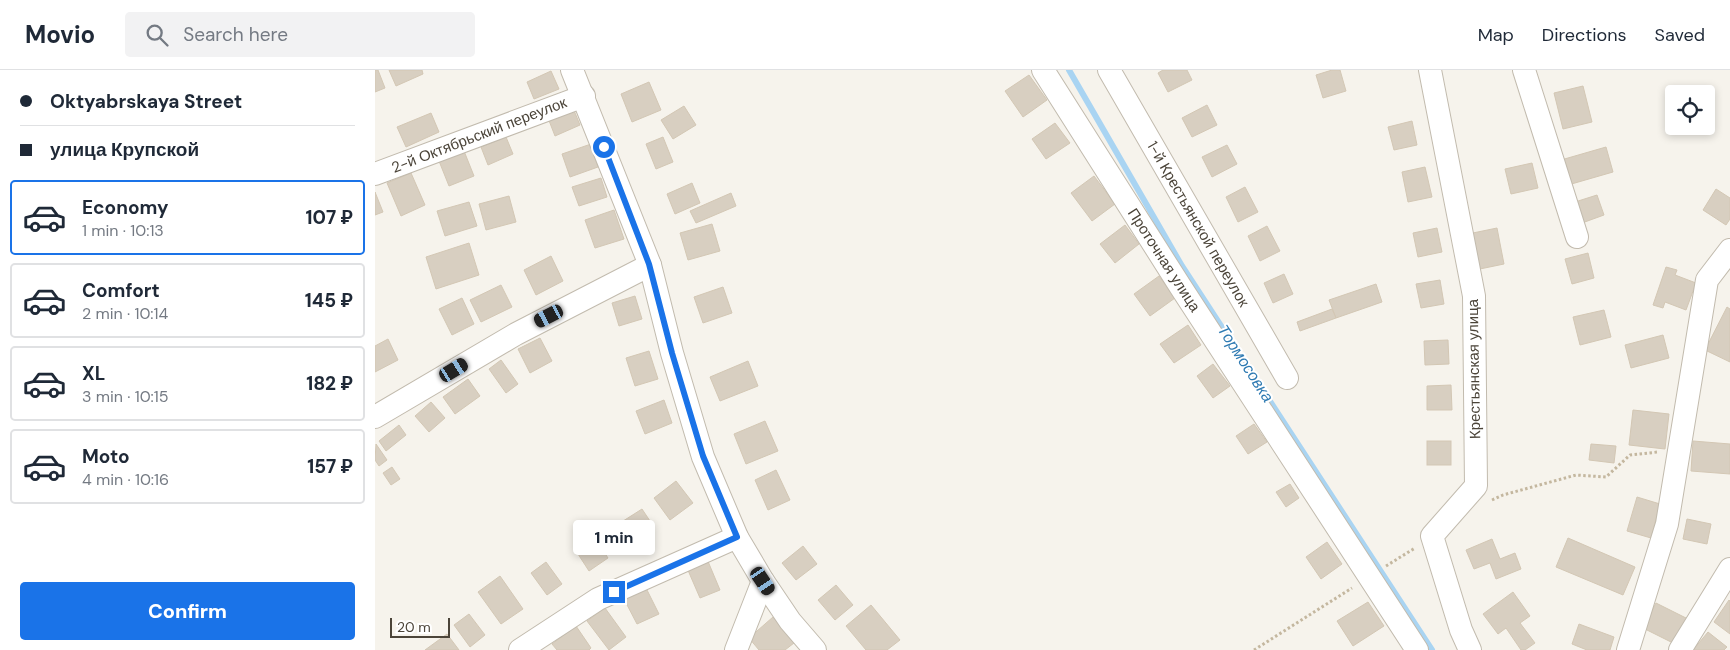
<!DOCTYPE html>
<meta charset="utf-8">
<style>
body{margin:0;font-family:"DM Sans",sans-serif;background:#f2f2f3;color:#1f2937;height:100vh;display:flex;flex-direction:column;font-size:19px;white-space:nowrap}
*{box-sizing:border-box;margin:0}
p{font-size:16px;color:#747a83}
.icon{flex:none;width:28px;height:28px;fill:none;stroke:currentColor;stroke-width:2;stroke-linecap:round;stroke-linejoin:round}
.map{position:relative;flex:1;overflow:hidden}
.panel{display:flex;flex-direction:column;background:#fff;width:375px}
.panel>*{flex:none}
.hud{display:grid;align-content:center;height:110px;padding:0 20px;background:#fff}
.buttons{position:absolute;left:1290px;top:15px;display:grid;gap:10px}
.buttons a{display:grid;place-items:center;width:50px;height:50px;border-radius:5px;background:#fff;box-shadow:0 2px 8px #0003;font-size:25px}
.scale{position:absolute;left:15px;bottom:12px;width:60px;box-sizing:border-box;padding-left:5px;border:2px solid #4b4439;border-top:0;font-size:14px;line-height:18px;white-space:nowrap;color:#4b4439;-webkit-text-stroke:4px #fff;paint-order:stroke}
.end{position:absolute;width:22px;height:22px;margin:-11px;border:6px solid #1a73e8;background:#fff;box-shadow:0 0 0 2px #fff}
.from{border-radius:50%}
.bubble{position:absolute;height:35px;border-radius:5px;background:#fff;box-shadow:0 2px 8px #0003;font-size:16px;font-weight:800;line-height:35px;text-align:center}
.car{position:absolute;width:15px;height:30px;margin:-15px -8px;border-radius:6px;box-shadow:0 0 4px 1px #0007;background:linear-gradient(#222 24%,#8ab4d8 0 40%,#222 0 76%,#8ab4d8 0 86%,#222 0)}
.hud b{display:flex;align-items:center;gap:18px;height:48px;font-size:19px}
.hud b+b{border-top:1px solid #e0e1e3}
.hud i{width:12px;height:12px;background:#1f2937}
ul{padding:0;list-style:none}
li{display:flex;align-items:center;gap:15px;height:75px;margin:0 10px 8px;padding:0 10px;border:2px solid #e0e1e3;border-radius:5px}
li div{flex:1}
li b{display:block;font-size:19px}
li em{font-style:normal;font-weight:800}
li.on{border-color:#1a73e8}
li>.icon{width:45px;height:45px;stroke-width:1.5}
.cta{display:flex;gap:10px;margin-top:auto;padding:10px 20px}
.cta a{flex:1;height:58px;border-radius:5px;background:#1a73e8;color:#fff;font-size:20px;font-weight:800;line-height:58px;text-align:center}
header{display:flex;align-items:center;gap:30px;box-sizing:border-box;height:70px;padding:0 25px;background:#fff;border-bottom:1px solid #e0e1e3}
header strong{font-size:24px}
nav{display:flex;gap:28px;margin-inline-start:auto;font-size:18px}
.search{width:350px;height:45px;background:#f2f2f3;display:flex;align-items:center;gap:12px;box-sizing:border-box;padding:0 18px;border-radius:5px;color:#747a83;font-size:19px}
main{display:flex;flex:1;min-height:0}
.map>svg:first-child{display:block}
</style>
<header>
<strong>Movio</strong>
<div class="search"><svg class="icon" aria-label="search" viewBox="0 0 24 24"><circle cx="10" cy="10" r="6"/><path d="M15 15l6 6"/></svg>Search here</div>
<nav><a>Map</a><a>Directions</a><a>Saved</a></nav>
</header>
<main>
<section class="panel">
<div class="hud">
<b><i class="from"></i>Oktyabrskaya Street</b>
<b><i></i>улица Крупской</b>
</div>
<ul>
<li class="on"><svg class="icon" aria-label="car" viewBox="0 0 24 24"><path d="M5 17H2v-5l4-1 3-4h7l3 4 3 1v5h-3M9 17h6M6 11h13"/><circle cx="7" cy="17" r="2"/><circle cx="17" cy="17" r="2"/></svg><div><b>Economy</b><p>1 min · 10:13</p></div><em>107 ₽</em></li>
<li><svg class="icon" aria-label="car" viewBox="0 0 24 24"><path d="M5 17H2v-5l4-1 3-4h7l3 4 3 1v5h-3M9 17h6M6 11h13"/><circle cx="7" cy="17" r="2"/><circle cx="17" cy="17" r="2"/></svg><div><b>Comfort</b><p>2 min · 10:14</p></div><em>145 ₽</em></li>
<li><svg class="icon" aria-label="car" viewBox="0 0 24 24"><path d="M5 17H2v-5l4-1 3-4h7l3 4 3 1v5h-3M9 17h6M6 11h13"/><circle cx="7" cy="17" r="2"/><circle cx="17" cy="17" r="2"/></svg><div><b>XL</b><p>3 min · 10:15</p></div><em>182 ₽</em></li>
<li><svg class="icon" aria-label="car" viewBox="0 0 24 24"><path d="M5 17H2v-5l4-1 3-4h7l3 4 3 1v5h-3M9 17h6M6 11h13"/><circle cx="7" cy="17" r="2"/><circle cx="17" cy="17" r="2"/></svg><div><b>Moto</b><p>4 min · 10:16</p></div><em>157 ₽</em></li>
</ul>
<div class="cta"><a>Confirm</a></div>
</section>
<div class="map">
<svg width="1355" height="580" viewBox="0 0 1355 580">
<rect width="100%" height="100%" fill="#f6f3ec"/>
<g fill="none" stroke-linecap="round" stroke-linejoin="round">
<polyline stroke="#a9d4f2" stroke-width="6" points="694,0 807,196 1057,580"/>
</g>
<g fill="#d8cfc1" stroke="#d3c7b4">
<polygon points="0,0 3,0 10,18 0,22"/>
<polygon points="14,0 47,0 48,4 21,16"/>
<polygon points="788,0 812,0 817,10 793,22 783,3"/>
<polygon points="957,0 965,0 971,21 948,28 941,5"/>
<polygon points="176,1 184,19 159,29 152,12"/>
<polygon points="654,5 672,30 648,47 630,21"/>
<polygon points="274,12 286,40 257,52 246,24"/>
<polygon points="1208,16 1217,52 1188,59 1179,23"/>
<polygon points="832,35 842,55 817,67 807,48"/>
<polygon points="309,36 321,55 298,69 286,50"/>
<polygon points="198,38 205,55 180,66 173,48"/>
<polygon points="56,43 64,62 31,77 22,57"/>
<polygon points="1037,51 1042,75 1019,80 1013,57"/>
<polygon points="680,53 695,73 671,89 657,69"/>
<polygon points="131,67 138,84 113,95 106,77"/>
<polygon points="288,67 298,92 281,99 271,74"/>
<polygon points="216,74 223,97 195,107 187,84"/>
<polygon points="852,75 862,94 837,107 827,87"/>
<polygon points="1231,77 1238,102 1193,115 1186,90"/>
<polygon points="89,81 99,106 74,116 64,91"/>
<polygon points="1157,93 1163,118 1136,124 1130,99"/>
<polygon points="1050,97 1057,127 1033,132 1027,102"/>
<polygon points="36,103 50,135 26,146 12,113"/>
<polygon points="719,106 740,134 717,151 696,123"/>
<polygon points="226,108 232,127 204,136 197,117"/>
<polygon points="317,113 325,133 300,144 292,124"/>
<polygon points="870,117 883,142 863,152 851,127"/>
<polygon points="1341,119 1355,128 1355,149 1351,155 1328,140"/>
<polygon points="0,122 8,142 0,145"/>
<polygon points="356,123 361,136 321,153 315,141"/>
<polygon points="1222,125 1229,145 1207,153 1200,132"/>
<polygon points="134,126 141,152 111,160 104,134"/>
<polygon points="94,132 102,156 70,166 62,141"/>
<polygon points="239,140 249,169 220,178 210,150"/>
<polygon points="337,154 345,181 313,190 305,163"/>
<polygon points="750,155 764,174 740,193 725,174"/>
<polygon points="892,156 905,181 885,191 873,166"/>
<polygon points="1062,158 1067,182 1043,187 1038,163"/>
<polygon points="1122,158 1129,194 1100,200 1093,164"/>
<polygon points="94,173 104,205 61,219 51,187"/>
<polygon points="1213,183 1219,208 1197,214 1190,189"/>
<polygon points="176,186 188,211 161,225 149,200"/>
<polygon points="1291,197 1302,200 1300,205 1321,213 1311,240 1290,232 1288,238 1278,235"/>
<polygon points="909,204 918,224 898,233 889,213"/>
<polygon points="784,206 800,228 775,246 759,224"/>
<polygon points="1065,210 1069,234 1046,238 1041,214"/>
<polygon points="1001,214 1007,232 961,248 954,230"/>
<polygon points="126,215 137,237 106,252 95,230"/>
<polygon points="348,217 357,243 328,253 319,227"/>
<polygon points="260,226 267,249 244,256 237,233"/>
<polygon points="87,228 99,254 77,265 64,239"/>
<polygon points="1352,237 1355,239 1355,292 1330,280"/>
<polygon points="957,239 961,248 925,261 922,252"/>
<polygon points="1229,240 1236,267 1205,275 1198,247"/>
<polygon points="813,255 826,275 799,293 785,274"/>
<polygon points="1288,265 1294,288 1256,298 1250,275"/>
<polygon points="165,268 177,291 155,303 143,279"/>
<polygon points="13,269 23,290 0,302 0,276"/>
<polygon points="1073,270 1074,294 1050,295 1049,271"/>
<polygon points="274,281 283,309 260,316 251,288"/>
<polygon points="126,290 143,314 131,323 114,299"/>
<polygon points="373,291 383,316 345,331 335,307"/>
<polygon points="838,294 855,316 838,328 822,306"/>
<polygon points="93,309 105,326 80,344 68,327"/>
<polygon points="1076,315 1077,340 1052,340 1052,316"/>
<polygon points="289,330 297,353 270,364 261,341"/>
<polygon points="56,332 70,348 54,362 40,346"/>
<polygon points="1258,340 1294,344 1290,379 1254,375"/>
<polygon points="390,351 403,381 371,394 359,364"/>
<polygon points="879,354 892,372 873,384 861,366"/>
<polygon points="24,355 31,365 11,381 4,371"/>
<rect x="1052" y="371" width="24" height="24"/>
<polygon points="1318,371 1355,374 1355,404 1316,401"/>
<polygon points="1,374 12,390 4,396 0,390"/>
<polygon points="1216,374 1241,376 1239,393 1214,390"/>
<polygon points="17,397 25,409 16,415 8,403"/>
<polygon points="401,400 415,430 393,440 380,410"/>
<polygon points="301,411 318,433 295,450 279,428"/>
<polygon points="915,414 924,428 911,437 901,422"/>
<polygon points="1262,427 1285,434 1276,468 1252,461"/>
<polygon points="267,439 279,457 258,472 245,453"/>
<polygon points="1312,449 1336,454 1332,474 1308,469"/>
<polygon points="1193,468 1260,497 1248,525 1181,497"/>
<polygon points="1117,469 1125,489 1140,483 1146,499 1121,509 1115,493 1099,499 1091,480"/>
<polygon points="222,471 233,488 214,501 203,484"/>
<polygon points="952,472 967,494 946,509 931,487"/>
<polygon points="428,476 442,494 421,510 407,493"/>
<polygon points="332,489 345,520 325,528 312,498"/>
<polygon points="171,492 187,514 172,525 156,503"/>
<polygon points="125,506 148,539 126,554 103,522"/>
<polygon points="461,515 478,535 460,550 443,530"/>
<polygon points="271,518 284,544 262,554 249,529"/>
<polygon points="1138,522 1155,546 1145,553 1160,573 1150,580 1146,580 1131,558 1123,564 1108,544"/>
<polygon points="1354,530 1355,531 1355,564 1339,552"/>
<polygon points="993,532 1009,556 978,576 962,551"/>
<polygon points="1281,533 1313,549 1300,574 1268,558"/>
<polygon points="496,535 525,570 512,580 491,580 471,556"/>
<polygon points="230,538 251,567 234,580 212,551"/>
<polygon points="94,544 110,565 95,577 79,555"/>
<polygon points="398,547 419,573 410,580 384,580 374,568"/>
<polygon points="1204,554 1239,567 1235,580 1212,580 1197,574"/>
<polygon points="201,556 216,578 214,580 182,580 177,574"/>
<polygon points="1333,562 1352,577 1349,580 1318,580"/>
<polygon points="72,564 84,580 50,580"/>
</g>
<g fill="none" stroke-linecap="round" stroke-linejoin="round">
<defs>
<g id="minor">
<polyline points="197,0 275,195 297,283 328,387 362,467 388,511 415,551 440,580"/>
<polyline points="668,0 805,216 1042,580"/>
<polyline points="734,0 912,308"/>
<polyline points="1055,0 1099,226 1101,416 1057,466 1086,560 1095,580"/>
<polyline points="1149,0 1202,167"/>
<polyline points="0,104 209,26"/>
<polyline points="0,347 141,264 275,195"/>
<polyline points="145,580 223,529 362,467"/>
<polyline points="361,580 388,511"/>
<polyline points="1253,580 1292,454 1332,210 1355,180"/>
<polyline points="1305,580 1355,499"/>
</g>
</defs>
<use href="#minor" stroke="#c2bbae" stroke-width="24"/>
<g stroke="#c4b79f" stroke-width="3" stroke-dasharray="2.5 2.5" stroke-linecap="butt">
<polyline points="1117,430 1128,425 1201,405 1231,407 1255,385 1283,382"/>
<polyline points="1011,496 1040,478"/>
<polyline points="879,580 977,518"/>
</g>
<use href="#minor" stroke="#fff" stroke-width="22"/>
</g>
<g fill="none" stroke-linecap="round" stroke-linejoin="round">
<polyline stroke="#1a73e8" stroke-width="6" points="229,77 274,194 297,283 328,386 362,467 239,522"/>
</g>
<g text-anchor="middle" stroke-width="4" stroke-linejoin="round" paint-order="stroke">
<g font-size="15" fill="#4b4439" stroke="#fff">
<text transform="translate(104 65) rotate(-21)" y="5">2-й Октябрьский переулок</text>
<text transform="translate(823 154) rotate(60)" y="5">1-й Крестьянской переулок</text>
<text transform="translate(789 190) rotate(57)" y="5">Проточная улица</text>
<text transform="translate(1099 299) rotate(-91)" y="5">Крестьянская улица</text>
</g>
<g font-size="16" font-style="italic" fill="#2e7ab2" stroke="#fff">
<text transform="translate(871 293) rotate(57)" y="6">Тормосовка</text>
</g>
</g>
</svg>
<div class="buttons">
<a><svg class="icon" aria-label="locate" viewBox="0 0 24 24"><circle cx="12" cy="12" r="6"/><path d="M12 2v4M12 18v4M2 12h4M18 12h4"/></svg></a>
</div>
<div class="scale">20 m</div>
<i class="end from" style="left:229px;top:77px"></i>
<i class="end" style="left:239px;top:522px"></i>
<div class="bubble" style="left:198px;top:450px;width:82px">1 min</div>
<i class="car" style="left:174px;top:246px;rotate:243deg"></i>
<i class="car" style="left:79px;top:300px;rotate:59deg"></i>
<i class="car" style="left:388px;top:511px;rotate:146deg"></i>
</div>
</main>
